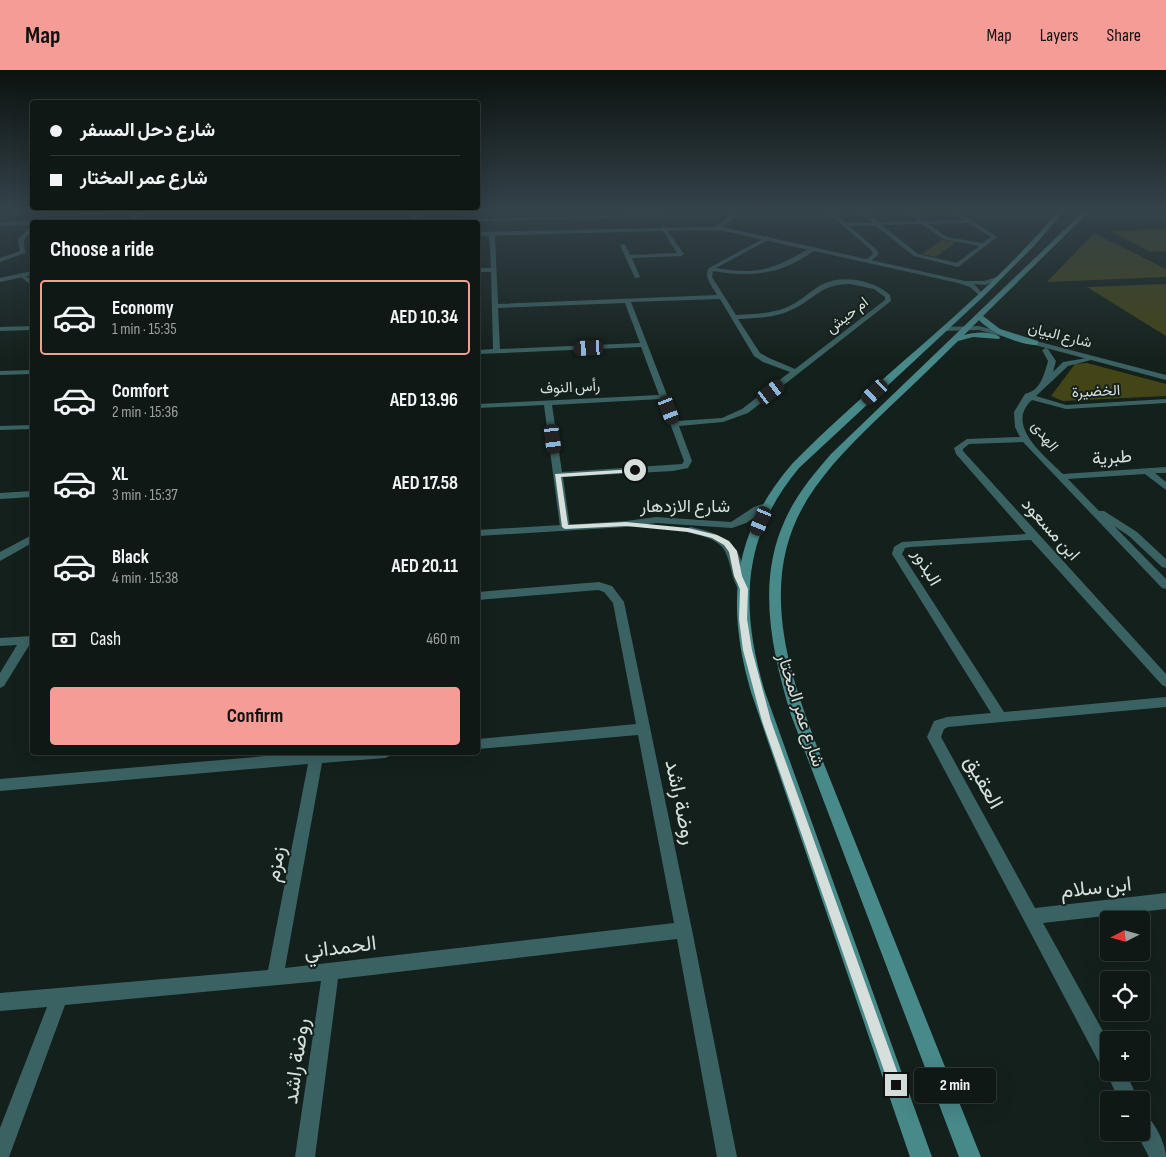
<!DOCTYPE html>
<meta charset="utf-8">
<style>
body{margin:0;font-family:"Sofia Sans Condensed",Vazirmatn,sans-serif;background:#18211d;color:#f1f3f6;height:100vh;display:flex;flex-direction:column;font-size:19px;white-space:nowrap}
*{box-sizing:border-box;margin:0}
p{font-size:16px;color:#9ba0a0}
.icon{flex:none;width:28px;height:28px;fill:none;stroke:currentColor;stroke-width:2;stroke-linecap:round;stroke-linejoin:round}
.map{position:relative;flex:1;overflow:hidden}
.panel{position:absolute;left:30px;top:150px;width:450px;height:535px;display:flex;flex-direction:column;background:#0f1814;border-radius:5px;box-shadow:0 5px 20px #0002,0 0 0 1px #2f3734}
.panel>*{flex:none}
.guide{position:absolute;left:30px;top:30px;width:450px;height:110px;border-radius:5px;box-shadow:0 5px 20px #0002,0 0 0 1px #2f3734;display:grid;align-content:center;height:110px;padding:0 20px;background:#0f1814}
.needle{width:32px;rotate:264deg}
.controls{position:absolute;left:1100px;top:841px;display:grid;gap:10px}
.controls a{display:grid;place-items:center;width:50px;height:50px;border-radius:5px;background:#0f1814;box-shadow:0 5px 20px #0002,0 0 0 1px #2f3734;font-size:25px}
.end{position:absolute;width:22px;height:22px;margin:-11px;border:6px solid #d7dfdc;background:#111;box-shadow:0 0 0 2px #111}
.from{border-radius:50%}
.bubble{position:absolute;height:35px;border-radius:5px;background:#0f1814;box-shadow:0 5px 20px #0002,0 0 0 1px #2f3734;font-size:16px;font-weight:700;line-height:35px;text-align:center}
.car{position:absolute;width:15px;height:30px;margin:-15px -8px;border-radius:6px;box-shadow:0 0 4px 1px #0007;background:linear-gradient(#222 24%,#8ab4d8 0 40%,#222 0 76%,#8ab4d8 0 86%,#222 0)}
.guide b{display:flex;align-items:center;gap:18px;height:48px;font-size:19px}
.guide b+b{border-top:1px solid #2f3734}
.guide i{width:12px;height:12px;background:#f1f3f6}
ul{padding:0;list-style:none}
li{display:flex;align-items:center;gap:15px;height:75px;margin:0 10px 8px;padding:0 10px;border:2px solid transparent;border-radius:5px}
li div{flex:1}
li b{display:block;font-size:19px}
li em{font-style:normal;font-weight:700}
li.selected{border-color:#f59c96}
li>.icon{width:45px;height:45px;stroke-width:1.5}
h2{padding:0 20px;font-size:22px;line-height:60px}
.pay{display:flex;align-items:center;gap:12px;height:55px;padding:0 20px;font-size:19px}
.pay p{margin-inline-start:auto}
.action{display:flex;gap:10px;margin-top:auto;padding:10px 20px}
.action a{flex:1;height:58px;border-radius:5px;background:#f59c96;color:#111;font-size:20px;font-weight:700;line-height:58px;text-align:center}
header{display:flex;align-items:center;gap:30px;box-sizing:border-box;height:70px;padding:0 25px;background:#f59c96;color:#111}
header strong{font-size:24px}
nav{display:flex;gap:28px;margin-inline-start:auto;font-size:18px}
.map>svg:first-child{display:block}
</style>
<header>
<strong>Map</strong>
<nav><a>Map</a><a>Layers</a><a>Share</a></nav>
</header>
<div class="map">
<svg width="1166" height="1087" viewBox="0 0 1166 1087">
<rect width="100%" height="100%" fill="#14201b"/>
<g fill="#444516">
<polygon points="1166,159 1166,181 1151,182 1110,161"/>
<polygon points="1094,163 1166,199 1166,207 1047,212"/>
<polygon points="942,170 956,172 944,181 938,180 943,182 935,187 922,184"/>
<polygon points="1166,214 1166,266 1087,217"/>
<polygon points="1087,293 1166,314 1166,326 1063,331 1051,326 1075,294"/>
</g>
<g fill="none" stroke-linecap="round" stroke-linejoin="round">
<g fill="#3b6263" fill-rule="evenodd">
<polygon points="135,139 140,139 136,145 140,152 136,152 131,145"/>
<polygon points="414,139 418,139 416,152 411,152"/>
<polygon points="668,139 678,139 641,147 441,152 444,150 641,145"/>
<path d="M824 139H829L846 153H872L856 139H861L878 152 918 151 902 139H907L924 151 964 150 949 139H954L997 167 958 197 914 186 876 156H849L877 180 879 184 868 193 865 191 873 184 872 181ZM968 153 991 167 982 173 947 167 928 154ZM922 154 943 169 979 176 957 193 918 184 882 155Z"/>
<polygon points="106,143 104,145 48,146 46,145"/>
<polygon points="0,152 32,151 34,152 32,155 0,156"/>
<polygon points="30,156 32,156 32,160 24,170 25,183 0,192 0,188 20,181 18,170"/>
<polygon points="664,156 684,184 681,186 632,188 640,207 635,208 620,175 625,174 630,185 677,183 661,158"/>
<path d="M492 162 495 164 498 234 717 225C712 216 703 207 709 198L768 166 770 169 716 198C760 206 775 198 812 177L817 178C785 204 752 208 713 201L712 207 736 245C753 244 769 244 785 238 799 233 809 222 821 215 842 204 873 210 890 225L891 231 748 343 723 352 679 356 692 391 688 398 673 401 563 407 570 457 565 460 560 457 544 335 478 338V334L659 325 641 277 478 284V280L493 279 491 202H478V198H491L489 164ZM850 214 874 219 885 227V230L795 299 769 288 760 283 738 249C756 248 775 248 791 240 816 229 820 214 850 214ZM720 229 754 286 763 292 790 302 742 339 722 348 677 351 631 232ZM625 233 640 273 500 279 498 238ZM661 329 684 391 682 394 562 402 552 335Z"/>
<polygon points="22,203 32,211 32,216 20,206 19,205"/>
<polygon points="32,256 32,260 0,261 0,257"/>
<path d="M1046 278 1048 279 1056 291 1053 302 1063 292 1087 288 1091 290 1068 296 1036 326 1066 335 1166 329V333L1066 339 1032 330C1004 355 1045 386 1063 404L1166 397V403H1155L1166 412V420L1145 404 1068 409 1099 441H1104L1137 462 1166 489V498L1162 497 1129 466 1114 456 1166 509V519L1162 518 1023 372 969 374 963 379V381L1166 604V617L1162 615 1031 470 910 477 905 478 902 484 1004 642 1166 627V637L948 657 944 659 941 667 1035 838 1166 823V839L1043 853 1109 972V1002H1125L1139 1030H1119L1106 1002 1107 999 1102 998 927 667 934 651 947 647 991 643 892 484 894 477 902 472 1026 464 956 384 954 378 967 369 1020 367 1015 357 1014 342 1025 324C1041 320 1044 305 1048 291L1042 280Z"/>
<polygon points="32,300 32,304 0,305 0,301"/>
<polygon points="32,355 32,359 0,360 0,356"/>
<polygon points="32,421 32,427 0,429 0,423"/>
<polygon points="599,512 612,516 624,532 692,860 737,1087 717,1087 677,869 338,909 315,1087 295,1087 321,911 65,935 9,1087 0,1087 0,1058 47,937 0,941 0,923 268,900 308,694 0,721 0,709 313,682 391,682 390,686 385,688 322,693 285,898 674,853 638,665 478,679 478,669 636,654 613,533 604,522 598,520 478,530 478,522"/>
<polygon points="32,566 32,574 30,574 4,616 0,618 0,603 17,575 0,576 0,568"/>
<path d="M1141 1042C1153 1047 1166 1074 1166 1087H1149L1136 1062H1141Z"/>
</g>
<g fill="#3b6263" fill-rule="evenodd">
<polygon points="730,139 736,139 738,144 722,157 965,211 984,211 997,207 1000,209 985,215 974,214 984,225 981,227 970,217 958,213 724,161 694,160 478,166 478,162 715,157 732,144"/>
<polygon points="32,201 32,205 0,212 0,208"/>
<polygon points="979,256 1166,305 1166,310 979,260 944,261 940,259 944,257"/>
<polygon points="768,432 772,433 773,435 746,453 732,458 656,453 626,457 478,466 478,460 626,451 656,447 731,452 754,437"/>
<path d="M691 457C714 462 735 468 742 493 745 502 746 511 750 519L748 522 744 523C730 519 733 486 720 475 711 467 699 465 687 462L685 460 687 458Z"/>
<polygon points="32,465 32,473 0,491 0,482"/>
</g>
<g fill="#48898a" fill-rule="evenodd">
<path d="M1060 139H1066L1034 176 983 227 799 398C741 467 740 539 765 622L932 1087H910L751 622C726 535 731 465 792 394 878 306 981 234 1060 139Z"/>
<path d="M1086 139H1092L983 246 1000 259 1038 271V275C1022 276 989 262 979 250L964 265C975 262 991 261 1000 267L999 269 973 267 958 271C931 298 903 324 876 350 811 413 771 461 783 558 788 598 802 636 816 674L981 1087H959L791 645C772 582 756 513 785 450 796 425 813 405 831 384Z"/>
</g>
</g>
<linearGradient id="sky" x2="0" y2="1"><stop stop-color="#0b120f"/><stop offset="0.48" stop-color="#34424a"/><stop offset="1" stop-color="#34424a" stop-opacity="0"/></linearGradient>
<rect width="1166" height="291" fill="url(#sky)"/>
<polygon fill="#d7dfdc" points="635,399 638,400 637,402 561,407 568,455 626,452 688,458 717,465 729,471 737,481 742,506 748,519 747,549 752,580 771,651 902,1015 900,1020 896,1022 891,1020 889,1015 762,651 743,580 739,549 740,519 734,506 729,482 724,475 712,468 688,462 626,456 565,459 562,457 555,404"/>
<g text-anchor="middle" stroke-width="4" stroke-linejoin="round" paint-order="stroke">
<g font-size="15" fill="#d7dfdc" stroke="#14201b">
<text transform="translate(847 245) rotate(-38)" y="5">ام حيش</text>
<text transform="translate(1060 265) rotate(14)" y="5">شارع البيان</text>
<text transform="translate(570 317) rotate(-3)" y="5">رأس النوف</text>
<text transform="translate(1096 321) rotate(-3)" y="5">الخضيرة</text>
<text transform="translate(1045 366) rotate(52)" y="5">الهدى</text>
</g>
<g font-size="18" fill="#d7dfdc" stroke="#14201b">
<text transform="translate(1112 387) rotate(-4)" y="6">طبرية</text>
<text x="685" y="442">شارع الازدهار</text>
<text transform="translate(1051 459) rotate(48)" y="6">ابن مسعود</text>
<text transform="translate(927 497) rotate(60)" y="6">البذور</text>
<text transform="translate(801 640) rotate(72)" y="6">شارع عمر المختار</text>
</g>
<g font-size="21" fill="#d7dfdc" stroke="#14201b">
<text transform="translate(984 712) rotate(61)" y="7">العقيق</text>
<text transform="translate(681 732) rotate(78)" y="7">روضة راشد</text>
<text transform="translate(275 794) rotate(-79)" y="7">زمزم</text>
<text transform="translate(1096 817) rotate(-6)" y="7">ابن سلام</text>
<text transform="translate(340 877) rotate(-7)" y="7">الحمداني</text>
<text transform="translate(296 991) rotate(-82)" y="7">روضة راشد</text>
</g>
</g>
</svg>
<div class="controls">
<a><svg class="needle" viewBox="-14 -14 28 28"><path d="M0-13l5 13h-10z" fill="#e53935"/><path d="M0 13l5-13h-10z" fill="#9ba0a0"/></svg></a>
<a><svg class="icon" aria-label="locate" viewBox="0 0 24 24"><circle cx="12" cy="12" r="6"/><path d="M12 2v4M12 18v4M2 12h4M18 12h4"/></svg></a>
<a>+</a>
<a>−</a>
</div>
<i class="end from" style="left:635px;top:400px"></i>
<i class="end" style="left:896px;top:1015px"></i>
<div class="bubble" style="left:914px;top:998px;width:82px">2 min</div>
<i class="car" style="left:589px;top:278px;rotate:267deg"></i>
<i class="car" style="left:771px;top:322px;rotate:53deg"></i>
<i class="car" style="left:875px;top:322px;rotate:227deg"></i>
<i class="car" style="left:669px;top:340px;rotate:159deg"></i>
<i class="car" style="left:553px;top:369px;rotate:173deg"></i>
<i class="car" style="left:761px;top:451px;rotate:203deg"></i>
<div class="guide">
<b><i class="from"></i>شارع دحل المسفر</b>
<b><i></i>شارع عمر المختار</b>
</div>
<section class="panel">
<h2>Choose a ride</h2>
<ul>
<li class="selected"><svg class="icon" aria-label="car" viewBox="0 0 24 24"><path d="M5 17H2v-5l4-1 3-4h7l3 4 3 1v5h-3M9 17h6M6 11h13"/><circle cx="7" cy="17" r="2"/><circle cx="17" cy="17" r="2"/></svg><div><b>Economy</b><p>1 min · 15:35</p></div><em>AED 10.34</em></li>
<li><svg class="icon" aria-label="car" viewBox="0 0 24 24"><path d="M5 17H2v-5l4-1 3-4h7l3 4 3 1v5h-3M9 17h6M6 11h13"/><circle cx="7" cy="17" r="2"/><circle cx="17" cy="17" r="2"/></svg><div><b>Comfort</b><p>2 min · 15:36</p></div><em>AED 13.96</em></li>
<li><svg class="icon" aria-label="car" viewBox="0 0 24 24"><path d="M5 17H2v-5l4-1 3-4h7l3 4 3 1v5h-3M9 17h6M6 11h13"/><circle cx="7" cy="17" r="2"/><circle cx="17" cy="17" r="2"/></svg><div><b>XL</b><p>3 min · 15:37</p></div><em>AED 17.58</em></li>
<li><svg class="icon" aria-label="car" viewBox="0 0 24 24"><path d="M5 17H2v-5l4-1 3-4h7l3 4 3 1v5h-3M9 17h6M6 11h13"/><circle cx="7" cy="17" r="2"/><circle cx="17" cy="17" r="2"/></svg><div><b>Black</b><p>4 min · 15:38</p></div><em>AED 20.11</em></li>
</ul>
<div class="pay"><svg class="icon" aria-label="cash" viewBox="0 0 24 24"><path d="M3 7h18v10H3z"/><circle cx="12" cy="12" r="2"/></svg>Cash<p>460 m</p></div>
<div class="action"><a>Confirm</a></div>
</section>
</div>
